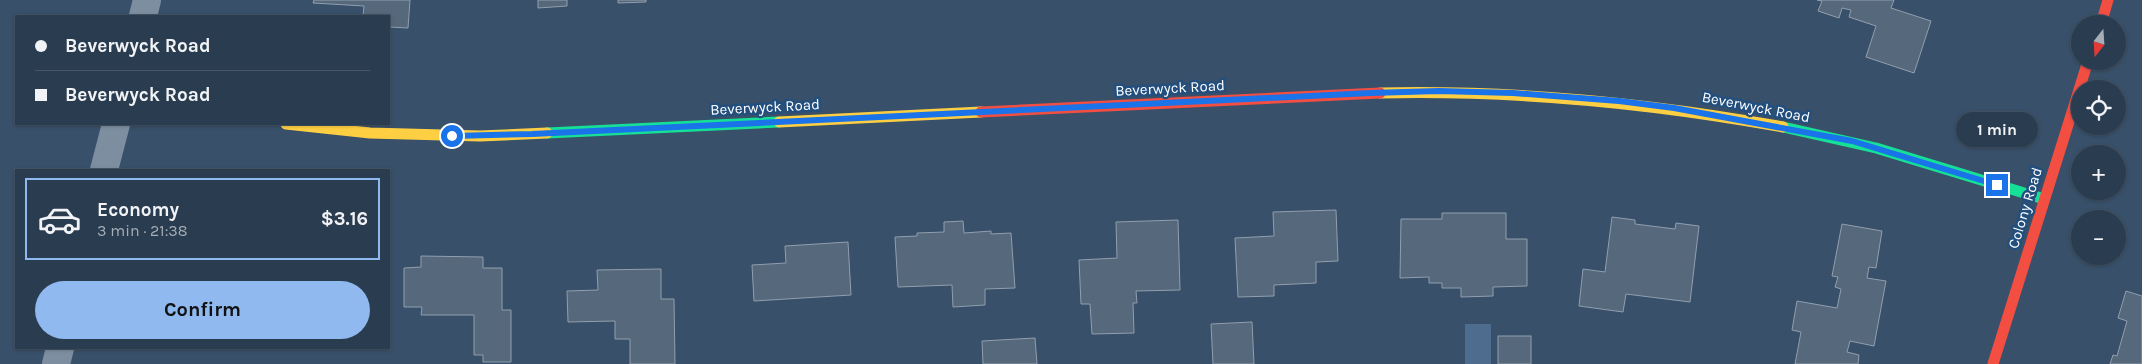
<!DOCTYPE html>
<meta charset="utf-8">
<style>
body{margin:0;font-family:Karla,sans-serif;background:#364759;color:#f1f3f6;height:100vh;display:flex;flex-direction:column;font-size:19px;white-space:nowrap}
*{box-sizing:border-box;margin:0}
p{font-size:16px;color:#a5adb7}
.icon{flex:none;width:28px;height:28px;fill:none;stroke:currentColor;stroke-width:2;stroke-linecap:round;stroke-linejoin:round}
.map{position:relative;flex:1;overflow:hidden}
.panel{position:absolute;left:15px;top:169px;width:375px;height:180px;display:flex;flex-direction:column;background:#2a3c4f;border-radius:0px;box-shadow:0 1px 4px #0004,0 0 0 1px #465666}
.panel>*{flex:none}
.guide{position:absolute;left:15px;top:15px;width:375px;height:110px;border-radius:0px;box-shadow:0 1px 4px #0004,0 0 0 1px #465666;display:grid;align-content:center;height:110px;padding:0 20px;background:#2a3c4f}
.needle{width:32px;rotate:197deg}
.controls{position:absolute;left:2071px;top:15px;display:grid;gap:10px}
.controls a{display:grid;place-items:center;width:55px;height:55px;border-radius:50%;background:#2a3c4f;box-shadow:0 1px 4px #0004,0 0 0 1px #465666;font-size:25px}
.end{position:absolute;width:22px;height:22px;margin:-11px;border:6px solid #1a73e8;background:#fff;box-shadow:0 0 0 2px #fff}
.from{border-radius:50%}
.bubble{position:absolute;height:35px;border-radius:18px;background:#2a3c4f;box-shadow:0 1px 4px #0004,0 0 0 1px #465666;font-size:16px;font-weight:700;line-height:35px;text-align:center}
.guide b{display:flex;align-items:center;gap:18px;height:48px;font-size:19px}
.guide b+b{border-top:1px solid #465666}
.guide i{width:12px;height:12px;background:#f1f3f6}
ul{padding:9px 0 0;list-style:none}
li{display:flex;align-items:center;gap:15px;height:82px;margin:0 10px 8px;padding:0 10px;border:2px solid transparent;border-radius:0px}
li div{flex:1}
li b{display:block;font-size:19px}
li em{font-style:normal;font-weight:700}
li.selected{border-color:#90b9f0}
li>.icon{width:45px;height:45px;stroke-width:1.5}
.action{display:flex;gap:10px;margin-top:auto;padding:10px 20px}
.action a{flex:1;height:58px;border-radius:30px;background:#90b9f0;color:#111;font-size:20px;font-weight:700;line-height:58px;text-align:center}
.map>svg:first-child{display:block}
</style>
<div class="map">
<svg width="2142" height="364" viewBox="0 0 2142 364">
<rect width="100%" height="100%" fill="#385069"/>
<rect fill="#4e6d8e" x="1465" y="324" width="26" height="40"/>
<g fill="#55687c" stroke="#919fae">
<polygon points="314,0 410,0 408,28 389,27 389,16 363,16 364,6 313,3"/>
<polygon points="538,0 567,0 567,6 538,8"/>
<polygon points="618,0 646,0 646,2 618,3"/>
<polygon points="1817,0 1894,0 1891,8 1931,21 1914,73 1866,57 1876,26 1849,17 1851,10 1842,8 1839,18 1818,11 1822,1"/>
<polygon points="1336,210 1338,261 1316,262 1316,283 1274,285 1274,296 1238,297 1235,238 1274,236 1273,212"/>
<polygon points="1442,213 1506,213 1506,239 1527,239 1527,286 1493,287 1493,296 1461,297 1461,288 1442,288 1442,283 1429,283 1429,277 1400,278 1401,219 1442,219"/>
<polygon points="1612,217 1635,220 1635,224 1675,229 1676,223 1699,226 1690,302 1626,294 1623,312 1579,306 1583,269 1605,272"/>
<polygon points="1178,220 1180,290 1136,291 1137,303 1133,303 1134,333 1092,334 1090,304 1081,304 1079,260 1117,258 1116,222"/>
<polygon points="963,221 964,233 991,231 991,234 1011,233 1015,288 985,289 985,305 953,307 952,285 898,287 895,237 917,236 917,233 944,232 944,222"/>
<polygon points="1842,224 1882,231 1876,268 1869,267 1867,278 1886,281 1874,346 1850,341 1847,352 1859,355 1858,364 1795,364 1801,332 1792,330 1797,301 1837,308 1841,289 1835,287 1838,277 1832,276"/>
<polygon points="848,242 851,295 754,301 752,265 786,263 785,246"/>
<polygon points="421,256 483,257 483,268 502,268 502,310 511,310 511,362 483,362 483,355 474,355 474,315 421,315 422,307 404,307 404,268 421,267"/>
<polygon points="661,269 661,299 674,299 675,364 630,364 630,339 615,339 615,321 568,322 567,291 598,290 597,270"/>
<polygon points="2126,291 2142,296 2142,364 2110,364 2113,355 2117,356 2127,321 2118,318"/>
<polygon points="1252,322 1254,364 1213,364 1211,324"/>
<rect x="1498" y="336" width="33" height="28"/>
<polygon points="1035,338 1037,364 983,364 982,341"/>
</g>
<g fill="none" stroke-linecap="round" stroke-linejoin="round">
<g stroke="#7d8ea0" stroke-width="28">
<polyline points="143,16 147,0"/>
<polyline points="104,170 116,124"/>
<polyline points="56,364 60,348"/>
</g>
<g stroke="#16e098" stroke-width="11">
<polyline points="1783,127 1876,148 2044,199"/>
<polyline points="547,133 779,122"/>
</g>
<g stroke="#ffcf43" stroke-width="11">
<path d="M1380 93C1516 90 1650 103 1783 127"/>
<polyline points="779,122 981,112"/>
<polyline points="286,124 370,133 480,136 547,133"/>
</g>
<g stroke="#f24e42" stroke-width="11">
<polyline points="2101,24 2108,0"/>
<polyline points="981,112 1380,93"/>
<polyline points="1993,364 2088,61"/>
</g>
</g>
<g fill="none" stroke-linecap="round" stroke-linejoin="round">
<polyline stroke="#1a73e8" stroke-width="6" points="452,136 532,134 1370,93 1439,91 1513,93 1619,101 1674,108 1852,141 1997,185"/>
</g>
<g text-anchor="middle" stroke-width="5" stroke-linejoin="round" paint-order="stroke">
<g font-size="15" fill="#fff" stroke="#234f7e">
<text transform="translate(1170 88) rotate(-3)" y="5">Beverwyck Road</text>
<text transform="translate(765 107) rotate(-3)" y="5">Beverwyck Road</text>
<text transform="translate(1756 107) rotate(11)" y="5">Beverwyck Road</text>
<text transform="translate(2025 208) rotate(-73)" y="5">Colony Road</text>
</g>
</g>
</svg>
<div class="controls">
<a><svg class="needle" viewBox="-14 -14 28 28"><path d="M0-13l5 13h-10z" fill="#e53935"/><path d="M0 13l5-13h-10z" fill="#a5adb7"/></svg></a>
<a><svg class="icon" aria-label="locate" viewBox="0 0 24 24"><circle cx="12" cy="12" r="6"/><path d="M12 2v4M12 18v4M2 12h4M18 12h4"/></svg></a>
<a>+</a>
<a>−</a>
</div>
<i class="end from" style="left:452px;top:136px"></i>
<i class="end" style="left:1997px;top:185px"></i>
<div class="bubble" style="left:1956px;top:112px;width:82px">1 min</div>
<div class="guide">
<b><i class="from"></i>Beverwyck Road</b>
<b><i></i>Beverwyck Road</b>
</div>
<section class="panel">
<ul>
<li class="selected"><svg class="icon" aria-label="car" viewBox="0 0 24 24"><path d="M5 17H2v-5l4-1 3-4h7l3 4 3 1v5h-3M9 17h6M6 11h13"/><circle cx="7" cy="17" r="2"/><circle cx="17" cy="17" r="2"/></svg><div><b>Economy</b><p>3 min · 21:38</p></div><em>$3.16</em></li>
</ul>
<div class="action"><a>Confirm</a></div>
</section>
</div>
